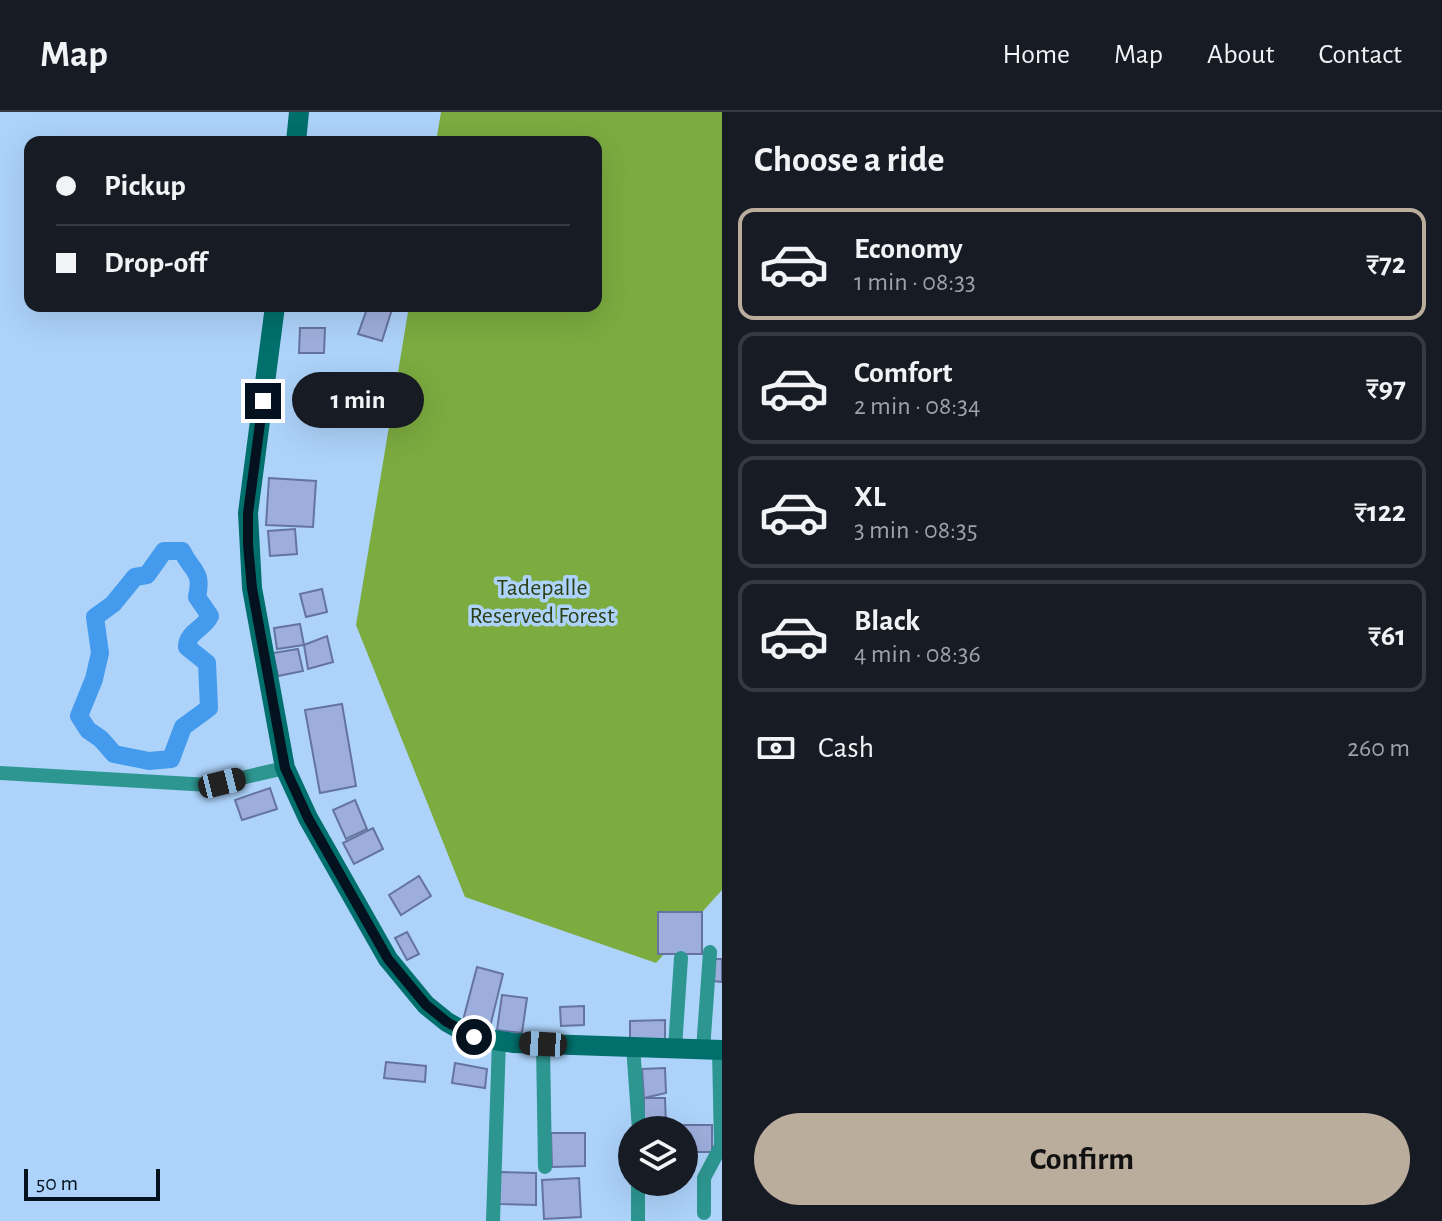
<!DOCTYPE html>
<meta charset="utf-8">
<style>
body{margin:0;font-family:"Alegreya Sans",sans-serif;background:#20242c;color:#f1f3f6;height:100vh;display:flex;flex-direction:column;font-size:30px;white-space:nowrap}
*{box-sizing:border-box;margin:0}
p{font-size:26px;color:#9ea1a6}
.icon{flex:none;width:44px;height:44px;fill:none;stroke:currentColor;stroke-width:2;stroke-linecap:round;stroke-linejoin:round}
.map{position:relative;flex:1;overflow:hidden}
.sheet{display:flex;flex-direction:column;background:#171b24;width:720px}
.sheet>*{flex:none}
.banner{position:absolute;left:24px;top:24px;width:578px;height:176px;border-radius:16px;box-shadow:0 8px 32px #0002;display:grid;align-content:center;height:176px;padding:0 32px;background:#171b24}
.controls{position:absolute;left:618px;top:1004px;display:grid;gap:16px}
.controls a{display:grid;place-items:center;width:80px;height:80px;border-radius:50%;background:#171b24;box-shadow:0 8px 32px #0002;font-size:40px}
.scale{position:absolute;left:24px;bottom:20px;width:136px;box-sizing:border-box;padding-left:8px;border:4px solid #04111f;border-top:0;font-size:22px;line-height:28px;white-space:nowrap;color:#04111f;-webkit-text-stroke:6px #add3fb;paint-order:stroke}
.end{position:absolute;width:36px;height:36px;margin:-18px;border:10px solid #04111f;background:#fff;box-shadow:0 0 0 4px #fff}
.from{border-radius:50%}
.bubble{position:absolute;height:56px;border-radius:28px;background:#171b24;box-shadow:0 8px 32px #0002;font-size:26px;font-weight:600;line-height:56px;text-align:center}
.car{position:absolute;width:24px;height:48px;margin:-24px -12px;border-radius:10px;box-shadow:0 0 6px 2px #0007;background:linear-gradient(#222 24%,#8ab4d8 0 40%,#222 0 76%,#8ab4d8 0 86%,#222 0)}
.banner b{display:flex;align-items:center;gap:28px;height:76px;font-size:30px}
.banner b+b{border-top:2px solid #363941}
.banner i{width:20px;height:20px;background:#f1f3f6}
ul{padding:0;list-style:none}
li{display:flex;align-items:center;gap:24px;height:112px;margin:0 16px 12px;padding:0 16px;border:4px solid #363941;border-radius:16px}
li div{flex:1}
li b{display:block;font-size:30px}
li em{font-style:normal;font-weight:600}
li.selected{border-color:#bbad9c}
li>.icon{width:72px;height:72px;stroke-width:1.5}
h2{padding:0 32px;font-size:36px;line-height:96px}
.pay{display:flex;align-items:center;gap:20px;height:88px;padding:0 32px;font-size:30px}
.pay p{margin-inline-start:auto}
.primary-button{display:flex;gap:16px;margin-top:auto;padding:16px 32px}
.primary-button a{flex:1;height:92px;border-radius:48px;background:#bbad9c;color:#111;font-size:32px;font-weight:600;line-height:92px;text-align:center}
header{display:flex;align-items:center;gap:48px;box-sizing:border-box;height:112px;padding:0 40px;background:#171b24;border-bottom:2px solid #363941}
header strong{font-size:38px}
nav{display:flex;gap:44px;margin-inline-start:auto;font-size:28px}
main{display:flex;flex:1;min-height:0}
.map>svg:first-child{display:block}
</style>
<header>
<strong>Map</strong>
<nav><a>Home</a><a>Map</a><a>About</a><a>Contact</a></nav>
</header>
<main>
<div class="map">
<svg width="722" height="1109" viewBox="0 0 722 1109">
<rect width="100%" height="100%" fill="#add3fb"/>
<polygon fill="#7cab40" points="441,0 722,0 722,778 656,851 465,785 356,513 409,194 596,194 596,30 436,30"/>
<g fill="none" stroke-linecap="round" stroke-linejoin="round">
<path stroke="#449aec" stroke-width="18" d="M164 439H182C192 460 203 458 197 485L210 504C204 517 187 520 187 535L207 551 209 596 183 615 171 647 149 649 114 642 101 627 88 618 79 604 94 567 100 541 95 505 113 492 135 465 147 463Z"/>
</g>
<g fill="#9eaedc" stroke="#65749f" stroke-width="2">
<polygon points="368,194 393,194 382,229 358,222"/>
<polygon points="300,216 325,216 324,241 299,241"/>
<polygon points="304,275 330,278 328,299 302,296"/>
<polygon points="269,366 316,369 313,415 266,413"/>
<polygon points="295,417 297,442 270,444 268,419"/>
<polygon points="322,477 327,500 306,505 300,482"/>
<polygon points="300,512 304,533 277,537 274,516"/>
<polygon points="327,524 333,550 308,557 304,533"/>
<polygon points="298,537 303,559 278,564 273,541"/>
<polygon points="342,592 356,674 320,681 305,598"/>
<polygon points="270,676 277,697 242,708 235,688"/>
<polygon points="355,688 367,717 346,727 333,698"/>
<polygon points="373,716 383,737 354,752 343,731"/>
<polygon points="419,764 431,784 401,803 389,783"/>
<rect x="658" y="800" width="44" height="42"/>
<polygon points="407,820 419,842 407,848 395,826"/>
<polygon points="715,847 722,847 722,870 714,869"/>
<polygon points="477,855 503,862 489,919 462,912"/>
<polygon points="502,883 527,886 522,921 497,918"/>
<polygon points="584,894 584,913 561,914 560,895"/>
<polygon points="665,908 665,927 630,928 630,909"/>
<polygon points="386,950 426,954 425,970 384,966"/>
<polygon points="455,951 487,957 485,976 452,971"/>
<polygon points="665,956 666,981 644,986 642,957"/>
<polygon points="644,986 665,986 666,1013 644,1013"/>
<polygon points="680,1013 712,1013 712,1040 684,1040 684,1018 680,1018"/>
<polygon points="551,1021 585,1021 585,1054 552,1055"/>
<polygon points="500,1060 536,1061 536,1093 499,1092"/>
<polygon points="579,1066 581,1105 544,1107 542,1068"/>
</g>
<g fill="none" stroke-linecap="round" stroke-linejoin="round">
<g stroke="#2d9690" stroke-width="14">
<polyline points="0,661 210,673 285,656"/>
<polyline points="543,932 545,1055"/>
<polyline points="633,934 639,1018"/>
<polyline points="675,936 681,846"/>
<polyline points="703,938 710,840"/>
<polyline points="704,1101 704,1066 721,1034 719,938"/>
<polyline points="493,1109 499,929"/>
<polyline points="638,1109 638,1070"/>
</g>
<g stroke="#016f6b" stroke-width="20">
<polyline points="296,30 299,0"/>
<polyline points="275,194 248,401 252,476 285,656 308,706 388,847 426,893 447,910 474,925 514,931 722,938"/>
</g>
</g>
<g fill="none" stroke-linecap="round" stroke-linejoin="round">
<polyline stroke="#04111f" stroke-width="10" points="263,289 248,401 248,433 252,476 285,656 308,706 388,847 426,893 447,910 474,925"/>
</g>
<g text-anchor="middle" stroke-width="7" stroke-linejoin="round" paint-order="stroke">
<g font-size="24" fill="#2c3f14" stroke="#add3fb">
<text x="542" y="483">Tadepalle<tspan x="542" dy="28">Reserved Forest</tspan></text>
</g>
</g>
</svg>
<div class="controls">
<a><svg class="icon" aria-label="layers" viewBox="0 0 24 24"><path d="M12 4l9 5-9 5-9-5zM3 14l9 5 9-5"/></svg></a>
</div>
<div class="scale">50 m</div>
<i class="end from" style="left:474px;top:925px"></i>
<i class="end" style="left:263px;top:289px"></i>
<div class="bubble" style="left:292px;top:260px;width:132px">1 min</div>
<i class="car" style="left:222px;top:671px;rotate:76deg"></i>
<i class="car" style="left:543px;top:932px;rotate:273deg"></i>
<div class="banner">
<b><i class="from"></i>Pickup</b>
<b><i></i>Drop-off</b>
</div>
</div>
<section class="sheet">
<h2>Choose a ride</h2>
<ul>
<li class="selected"><svg class="icon" aria-label="car" viewBox="0 0 24 24"><path d="M5 17H2v-5l4-1 3-4h7l3 4 3 1v5h-3M9 17h6M6 11h13"/><circle cx="7" cy="17" r="2"/><circle cx="17" cy="17" r="2"/></svg><div><b>Economy</b><p>1 min · 08:33</p></div><em>₹72</em></li>
<li><svg class="icon" aria-label="car" viewBox="0 0 24 24"><path d="M5 17H2v-5l4-1 3-4h7l3 4 3 1v5h-3M9 17h6M6 11h13"/><circle cx="7" cy="17" r="2"/><circle cx="17" cy="17" r="2"/></svg><div><b>Comfort</b><p>2 min · 08:34</p></div><em>₹97</em></li>
<li><svg class="icon" aria-label="car" viewBox="0 0 24 24"><path d="M5 17H2v-5l4-1 3-4h7l3 4 3 1v5h-3M9 17h6M6 11h13"/><circle cx="7" cy="17" r="2"/><circle cx="17" cy="17" r="2"/></svg><div><b>XL</b><p>3 min · 08:35</p></div><em>₹122</em></li>
<li><svg class="icon" aria-label="car" viewBox="0 0 24 24"><path d="M5 17H2v-5l4-1 3-4h7l3 4 3 1v5h-3M9 17h6M6 11h13"/><circle cx="7" cy="17" r="2"/><circle cx="17" cy="17" r="2"/></svg><div><b>Black</b><p>4 min · 08:36</p></div><em>₹61</em></li>
</ul>
<div class="pay"><svg class="icon" aria-label="cash" viewBox="0 0 24 24"><path d="M3 7h18v10H3z"/><circle cx="12" cy="12" r="2"/></svg>Cash<p>260 m</p></div>
<div class="primary-button"><a>Confirm</a></div>
</section>
</main>
